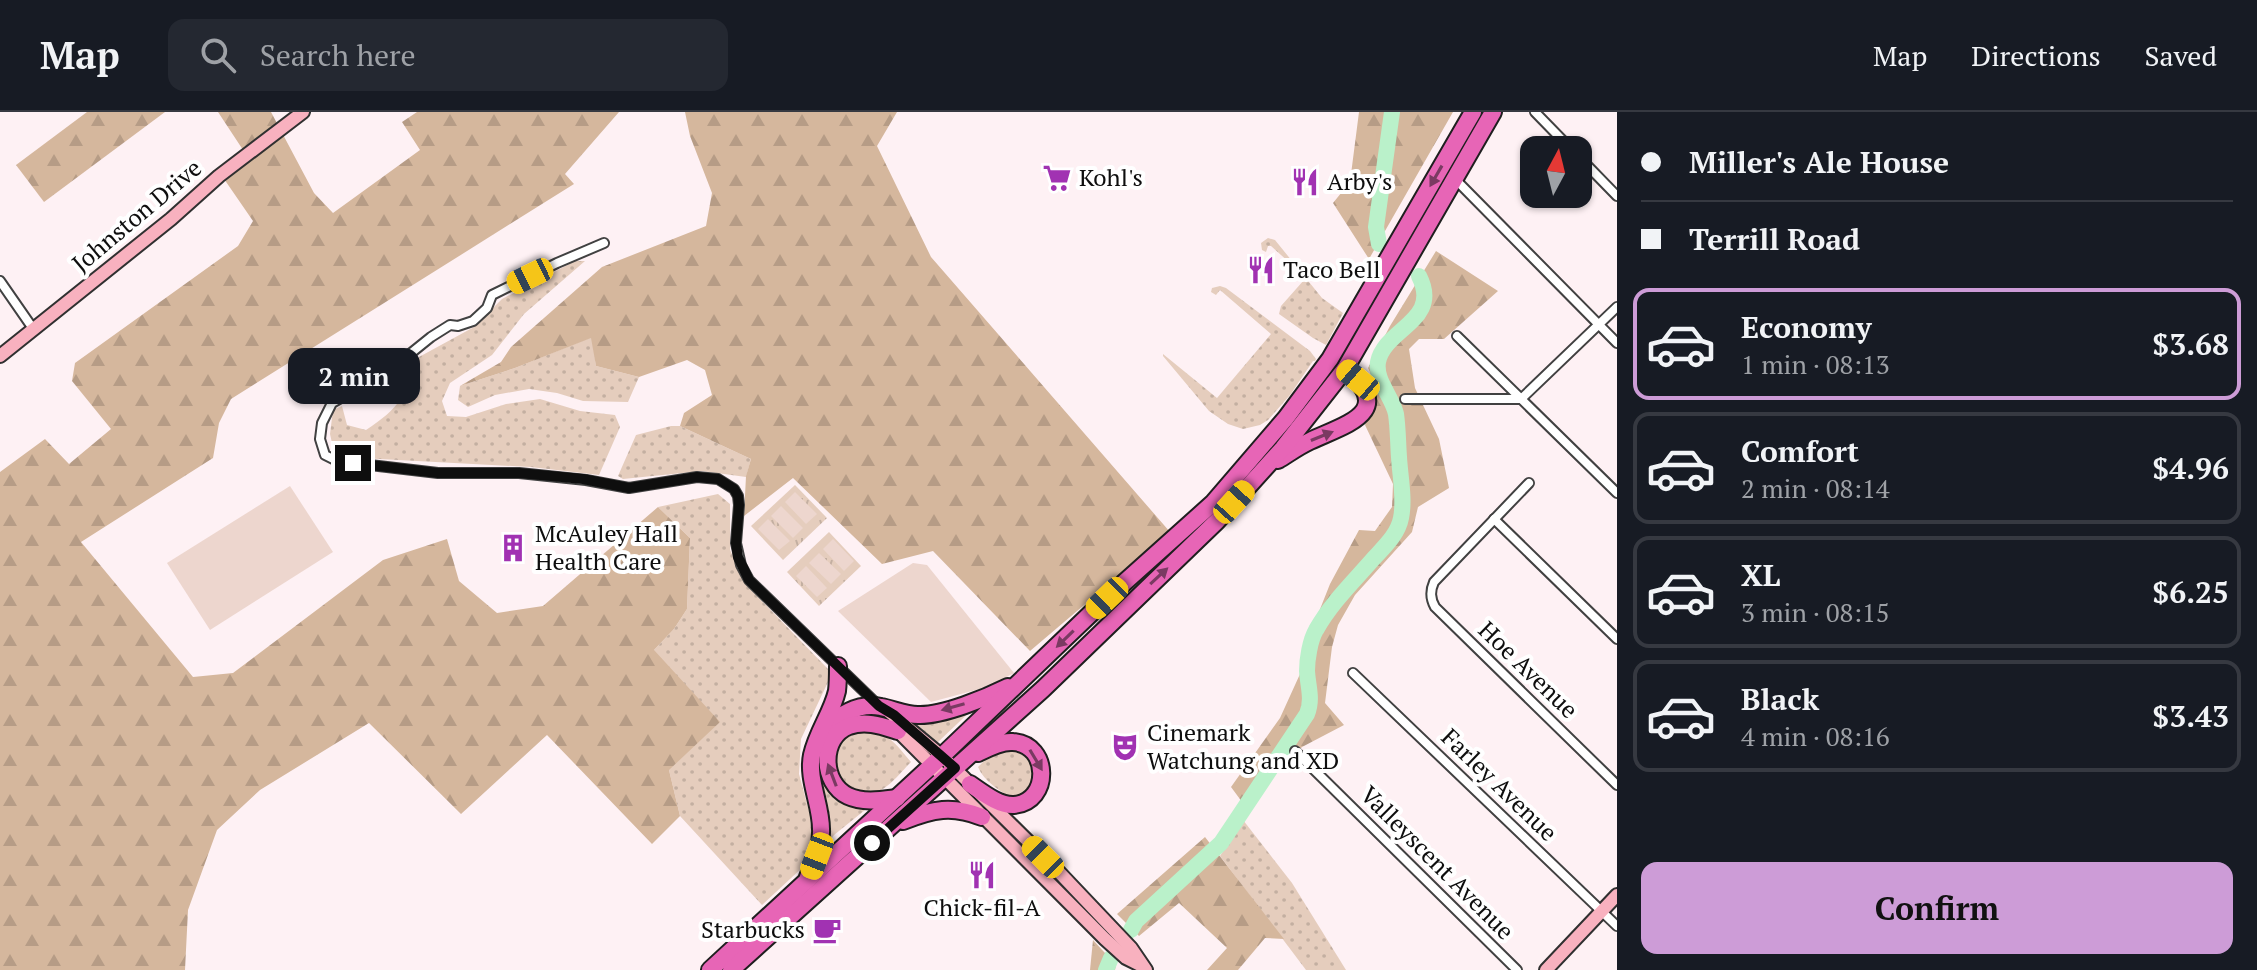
<!DOCTYPE html>
<meta charset="utf-8">
<style>
body{margin:0;font-family:"PT Serif",serif;background:#242831;color:#f1f3f6;height:100vh;display:flex;flex-direction:column;font-size:30px;white-space:nowrap}
*{box-sizing:border-box;margin:0}
p{font-size:26px;color:#9ea1a6}
.icon{flex:none;width:44px;height:44px;fill:none;stroke:currentColor;stroke-width:2;stroke-linecap:round;stroke-linejoin:round}
.map{position:relative;flex:1;overflow:hidden}
.details{display:flex;flex-direction:column;background:#171b24;width:640px}
.details>*{flex:none}
.hud{display:grid;align-content:center;height:176px;padding:0 24px;background:#171b24}
.needle{width:52px;rotate:7deg}
.controls{position:absolute;left:1520px;top:24px;display:grid;gap:16px}
.controls a{display:grid;place-items:center;width:72px;height:72px;border-radius:16px;background:#171b24;box-shadow:0 2px 6px #0004;font-size:40px}
.end{position:absolute;width:36px;height:36px;margin:-18px;border:10px solid #0e0e0e;background:#fff;box-shadow:0 0 0 4px #fff}
.from{border-radius:50%}
.bubble{position:absolute;height:56px;border-radius:16px;background:#171b24;box-shadow:0 2px 6px #0004;font-size:26px;font-weight:600;line-height:56px;text-align:center}
.car{position:absolute;width:24px;height:48px;margin:-24px -12px;border-radius:10px;box-shadow:0 0 6px 2px #0007;background:linear-gradient(#f5c518 24%,#345 0 40%,#f5c518 0 76%,#345 0 86%,#f5c518 0)}
.hud b{display:flex;align-items:center;gap:28px;height:76px;font-size:30px}
.hud b+b{border-top:2px solid #363941}
.hud i{width:20px;height:20px;background:#f1f3f6}
ul{padding:0;list-style:none}
li{display:flex;align-items:center;gap:24px;height:112px;margin:0 16px 12px;padding:0 8px;border:4px solid #363941;border-radius:16px}
li div{flex:1}
li b{display:block;font-size:30px}
li em{font-style:normal;font-weight:600}
li.active{border-color:#cd9cd7}
li>.icon{width:72px;height:72px;stroke-width:1.5}
.primary-button{display:flex;gap:16px;margin-top:auto;padding:16px 24px}
.primary-button a{flex:1;height:92px;border-radius:16px;background:#cd9cd7;color:#111;font-size:32px;font-weight:600;line-height:92px;text-align:center}
header{display:flex;align-items:center;gap:48px;box-sizing:border-box;height:112px;padding:0 40px;background:#171b24;border-bottom:2px solid #363941}
header strong{font-size:38px}
nav{display:flex;gap:44px;margin-inline-start:auto;font-size:28px}
.search{width:560px;height:72px;background:#242831;display:flex;align-items:center;gap:20px;box-sizing:border-box;padding:0 28px;border-radius:16px;color:#9ea1a6;font-size:30px}
main{display:flex;flex:1;min-height:0}
.map>svg:first-child{display:block}
</style>
<header>
<strong>Map</strong>
<div class="search"><svg class="icon" aria-label="search" viewBox="0 0 24 24"><circle cx="10" cy="10" r="6"/><path d="M15 15l6 6"/></svg>Search here</div>
<nav><a>Map</a><a>Directions</a><a>Saved</a></nav>
</header>
<main>
<div class="map">
<svg width="1617" height="858" viewBox="0 0 1617 858">
<defs>
<pattern id="grass-dots" width="8" height="8" patternUnits="userSpaceOnUse" patternTransform="scale(2)"><rect width="8" height="8" fill="#e5cdbd"/><path d="M2 2h.1M6 6h.1" fill="none" stroke="#c3afa1" stroke-width="1.8" stroke-linecap="round"/></pattern>
<pattern id="forest-firs" width="22" height="20" patternUnits="userSpaceOnUse" patternTransform="scale(2)"><rect width="22" height="20" fill="#d5b79d"/><path d="M5 1l3.5 6h-7zM16 11l3.5 6h-7z" fill="#b69c86"/></pattern>
<pattern id="park-tufts" width="24" height="20" patternUnits="userSpaceOnUse" patternTransform="scale(2)"><rect width="24" height="20" fill="#e5cdbd"/><path d="M3 7l-1-3M5 7V3M7 7l1-3M15 17l-1-3M17 17v-4M19 17l1-3" fill="none" stroke="#c3afa1"/></pattern>
</defs>
<rect width="100%" height="100%" fill="#fef1f4"/>
<g fill="url(#grass-dots)">
<polygon points="1268,126 1275,128 1322,186 1343,201 1326,233 1313,226 1279,202 1281,194 1304,168 1294,166 1290,161 1291,152 1271,134 1268,134 1266,140 1262,138 1261,131"/>
<path d="M575 149H585L524 202 492 243 450 271 442 289 447 304 466 305 506 292 540 287 580 299 615 303 620 315 599 363 531 355 361 346 334 340 330 322 333 298 342 294 347 313 366 318C400 296 406 283 419 245L474 215 502 187Z"/>
<polygon points="1220,174 1226,176 1310,239 1316,247 1315,249 1313,249 1290,283 1268,308 1260,313 1243,317 1228,312 1209,299 1163,244 1163,242 1217,286 1271,222 1220,178 1216,183 1211,180 1212,176"/>
<polygon points="592,225 596,254 639,265 628,290 583,289 557,281 529,277 495,283 468,295 458,288 460,274 515,256"/>
<polygon points="671,314 680,314 751,347 746,365 702,359 623,367 618,364 636,323"/>
<polygon points="718,382 730,392 730,438 747,474 828,557 828,570 801,627 799,662 810,703 812,725 804,754 762,793 680,704 669,658 654,538 674,517 687,497 690,426 658,395"/>
<polygon points="977,593 937,631 912,608"/>
<path d="M854 619C887 619 890 625 911 650 899 662 885 682 866 683 839 685 827 645 843 626 846 623 850 622 854 619Z"/>
<path d="M997 636H1020L1038 660 1025 683 1012 687C1000 678 984 670 978 655Z"/>
<polygon points="819,648 826,670 837,689 865,698 834,723 825,735"/>
<polygon points="1243,708 1292,771 1346,858 1306,858 1220,744"/>
</g>
<g fill="url(#forest-firs)">
<polygon points="87,0 165,0 44,90 16,53"/>
<polygon points="218,0 271,0 314,81 333,101 420,38 402,10 417,0 619,0 565,62 574,72 231,287 219,311 213,346 81,430 193,565 233,561 383,448 447,427 459,469 497,501 543,494 658,395 690,426 687,497 674,517 654,538 720,610 669,658 680,704 652,732 547,623 461,702 369,611 260,678 217,718 188,798 185,858 0,858 0,360 45,327 69,352 111,317 72,269 75,251 238,134 253,109 222,64 247,44"/>
<polygon points="685,0 897,0 877,34 931,145 1170,420 1030,539 933,439 882,452 793,366 744,404 746,364 751,347 680,314 684,301 712,283 705,258 687,248 639,265 596,254 591,226 515,256 460,274 501,250 511,235 602,155 706,114 712,81 690,24"/>
<polygon points="1359,0 1453,0 1369,147 1333,91 1350,70"/>
<path d="M1436 139 1498 179 1444 227H1419L1409 237 1415 276 1439 327 1449 376 1418 395 1412 420 1355 483 1338 513 1332 535 1325 591 1344 613 1302 635 1273 664 1248 698 1231 675 1280 606 1300 562 1305 535 1330 472 1359 418 1375 419 1392 395 1393 372 1365 313C1378 289 1381 281 1368 256L1390 214Z"/>
<polygon points="1205,725 1284,827 1265,826 1238,858 1207,858 1227,836 1179,791 1139,824 1117,802"/>
<polygon points="1093,828 1116,853 1115,858 1090,858"/>
</g>
<g fill="url(#park-tufts)">
<polygon points="795,373 827,406 783,448 751,414"/>
<polygon points="829,420 861,454 819,494 787,460"/>
</g>
<g fill="#edd6ce">
<polygon points="290,374 333,440 210,518 167,451"/>
<polygon points="795,380 817,402 806,412 785,390"/>
<polygon points="781,394 803,416 793,426 771,404"/>
<polygon points="768,407 790,429 779,438 758,417"/>
<polygon points="833,427 854,449 844,459 823,437"/>
<polygon points="819,441 841,462 831,472 809,451"/>
<polygon points="913,451 927,453 1014,561 987,575 931,590 838,499"/>
<polygon points="806,454 827,476 817,485 796,464"/>
</g>
<g fill="none" stroke-linecap="round" stroke-linejoin="round">
<g stroke="#baf1ca" stroke-width="16">
<polyline points="1379,132 1376,115 1392,0"/>
<path d="M1131 818 1136 809 1221 731 1307 602C1313 587 1308 575 1307 559 1307 548 1310 528 1316 518 1331 491 1354 469 1374 446 1385 434 1398 422 1401 406 1405 387 1400 364 1399 345 1398 331 1398 316 1396 302 1392 284 1375 269 1378 250 1385 216 1442 209 1419 164"/>
<polyline points="1106,858 1111,846"/>
</g>
<defs>
<g id="street">
<polyline points="1535,0 1572,38"/>
<polyline points="1578,44 1617,84"/>
<polyline points="1455,67 1617,231"/>
<polyline points="604,131 557,151 492,183 487,196 473,209 458,214 450,213 431,225 390,258 332,291 322,311 320,327 325,343 337,349 353,351 438,361 519,361 586,368 629,376 697,365 718,367 734,377 738,384 739,393 736,431 741,453 749,468 879,594"/>
<polyline points="0,169 34,218"/>
<polyline points="1457,224 1617,381"/>
<polyline points="1405,287 1521,287 1617,195"/>
<path d="M1529 371 1434 470C1430 479 1430 486 1435 495L1617 673"/>
<polyline points="1494,407 1617,527"/>
<polyline points="1353,561 1617,814"/>
<polyline points="1295,639 1517,858"/>
</g>
<g id="secondary">
<polyline points="0,244 171,107 219,64 303,0"/>
<polyline points="889,600 942,644 1057,758 1131,836 1146,858"/>
<polyline points="892,613 1105,827 1126,846 1142,854"/>
<polyline points="1546,858 1617,783"/>
</g>
<g id="highway">
<path d="M1278 348C1288 342 1299 334 1310 329 1346 312 1397 300 1345 257"/>
<path d="M824 617C840 602 859 590 881 595 893 597 905 603 918 603 942 604 986 586 1008 575"/>
<path d="M970 672C982 680 999 694 1014 693 1051 690 1050 632 1013 630 1001 629 988 636 978 641"/>
<path d="M897 686C881 688 863 691 848 684 821 671 820 625 849 614 866 608 882 614 898 619"/>
<path d="M903 709C933 697 952 693 982 705"/>
<path d="M808 765C814 749 822 734 821 717 821 692 807 667 812 643 817 620 832 601 837 579 838 571 838 562 838 554"/>
<polyline points="710,858 942,644 1107,486 1213,391 1286,306 1330,247 1473,0"/>
<polyline points="731,858 1043,577 1217,409 1283,336 1345,257 1493,0"/>
</g>
</defs>
<use href="#street" stroke="#414141" stroke-width="12"/>
<use href="#secondary" stroke="#303030" stroke-width="16"/>
<use href="#highway" stroke="#1f1f1f" stroke-width="20"/>
<use href="#street" stroke="#fff" stroke-width="8"/>
<use href="#secondary" stroke="#f8b1bf" stroke-width="12"/>
<use href="#highway" stroke="#e765b6" stroke-width="16"/>
</g>
<defs><path id="oneway-solid" d="M-6-.8H1V-3.2L6.5 0L1 3.2V.8H-6Z" transform="scale(2)"/></defs>
<g fill="#7a3a62">
<use href="#oneway-solid" transform="translate(1436 64) rotate(120)"/>
<use href="#oneway-solid" transform="translate(1322 324) rotate(-22)"/>
<use href="#oneway-solid" transform="translate(1159 464) rotate(-43)"/>
<use href="#oneway-solid" transform="translate(1065 527) rotate(136)"/>
<use href="#oneway-solid" transform="translate(953 595) rotate(164)"/>
<use href="#oneway-solid" transform="translate(1036 648) rotate(59)"/>
<use href="#oneway-solid" transform="translate(832 663) rotate(-111)"/>
</g>
<g fill="none" stroke-linecap="round" stroke-linejoin="round">
<polyline stroke="#0e0e0e" stroke-width="10" points="353,351 438,361 519,361 583,367 629,376 697,365 718,367 734,377 738,384 739,393 736,431 738,445 749,468 879,594 894,603 955,656 872,731"/>
</g>
<defs>
<symbol id="supermarket-bare" viewBox="-9 -9 18 18"><path d="M-6-5.5h2.5l.6 2H6L4.5 2H-2.5L-4.4-4H-6ZM-1.5 3.2a1.3 1.3 0 1 0 .1 0ZM3 3.2a1.3 1.3 0 1 0 .1 0Z" fill="#a132b2" stroke="#fff" stroke-width="2.5" paint-order="stroke"/></symbol>
<symbol id="restaurant-bare" viewBox="-9 -9 18 18"><path d="M-5-6h1v4h1v-4h1v4h1v-4h1v5L-1.5 .5V6h-2V.5L-5-1ZM5-6V6H3V1.5H1.5Q1.5-4 5-6Z" fill="#a132b2" stroke="#fff" stroke-width="2.5" paint-order="stroke"/></symbol>
<symbol id="building-bare" viewBox="-9 -9 18 18"><path d="M-4-6H4V6H1V3H-1V6H-4ZM-2.5-4.3h1.7v1.8h-1.7ZM.8-4.3h1.7v1.8H.8ZM-2.5-1h1.7V.8h-1.7ZM.8-1h1.7V.8H.8Z" fill="#a132b2" stroke="#fff" stroke-width="2.5" paint-order="stroke"/></symbol>
<symbol id="theatre-bare" viewBox="-9 -9 18 18"><path d="M-5-5.5Q0-4 5-5.5V0Q5 5 0 6Q-5 5-5 0ZM-3.3-2.5H-1v1.5H-3.3ZM1-2.5H3.3v1.5H1ZM-2.8 1Q0 5.5 2.8 1Z" fill="#a132b2" stroke="#fff" stroke-width="2.5" paint-order="stroke"/></symbol>
<symbol id="cafe-bare" viewBox="-9 -9 18 18"><path d="M-5.5-4.5H6V0H3Q3 3.5 0 3.5H-2.5Q-5.5 3.5-5.5 0ZM3-3.2v2h1.7v-2ZM-6 4.5H4V6H-6Z" fill="#a132b2" stroke="#fff" stroke-width="2.5" paint-order="stroke"/></symbol>
</defs>
<g fill-rule="evenodd">
<use href="#supermarket-bare" x="1037" y="46" width="40" height="40"/>
<use href="#restaurant-bare" x="1285" y="50" width="40" height="40"/>
<use href="#restaurant-bare" x="1241" y="138" width="40" height="40"/>
<use href="#building-bare" x="493" y="416" width="40" height="40"/>
<use href="#theatre-bare" x="1105" y="615" width="40" height="40"/>
<use href="#restaurant-bare" x="962" y="743" width="40" height="40"/>
<use href="#cafe-bare" x="807" y="798" width="40" height="40"/>
</g>
<g text-anchor="middle" stroke-width="8" stroke-linejoin="round" paint-order="stroke">
<g font-size="24" fill="#0e0e0e" stroke="#fff" text-anchor="start">
<text x="1079" y="74">Kohl's</text>
<text x="1327" y="78">Arby's</text>
<text x="1283" y="166">Taco Bell</text>
<text x="535" y="430">McAuley Hall<tspan x="535" dy="28">Health Care</tspan></text>
<text x="1147" y="629">Cinemark<tspan x="1147" dy="28">Watchung and XD</tspan></text>
<text x="982" y="804" text-anchor="middle">Chick-fil-A</text>
<text x="805" y="826" text-anchor="end">Starbucks</text>
</g>
<g font-size="24" fill="#0e0e0e" stroke="#fff">
<text transform="translate(137 104) rotate(-40)" y="8">Johnston Drive</text>
<text transform="translate(1528 558) rotate(44)" y="8">Hoe Avenue</text>
<text transform="translate(1499 673) rotate(44)" y="8">Farley Avenue</text>
<text transform="translate(1437 751) rotate(45)" y="8">Valleyscent Avenue</text>
</g>
</g>
</svg>
<div class="controls">
<a><svg class="needle" viewBox="-14 -14 28 28"><path d="M0-13l5 13h-10z" fill="#e53935"/><path d="M0 13l5-13h-10z" fill="#9ea1a6"/></svg></a>
</div>
<i class="end from" style="left:872px;top:731px"></i>
<i class="end" style="left:353px;top:351px"></i>
<div class="bubble" style="left:288px;top:236px;width:132px">2 min</div>
<i class="car" style="left:530px;top:164px;rotate:244deg"></i>
<i class="car" style="left:1358px;top:268px;rotate:310deg"></i>
<i class="car" style="left:1234px;top:390px;rotate:42deg"></i>
<i class="car" style="left:1107px;top:486px;rotate:226deg"></i>
<i class="car" style="left:817px;top:744px;rotate:201deg"></i>
<i class="car" style="left:1043px;top:745px;rotate:315deg"></i>
</div>
<section class="details">
<div class="hud">
<b><i class="from"></i>Miller's Ale House</b>
<b><i></i>Terrill Road</b>
</div>
<ul>
<li class="active"><svg class="icon" aria-label="car" viewBox="0 0 24 24"><path d="M5 17H2v-5l4-1 3-4h7l3 4 3 1v5h-3M9 17h6M6 11h13"/><circle cx="7" cy="17" r="2"/><circle cx="17" cy="17" r="2"/></svg><div><b>Economy</b><p>1 min · 08:13</p></div><em>$3.68</em></li>
<li><svg class="icon" aria-label="car" viewBox="0 0 24 24"><path d="M5 17H2v-5l4-1 3-4h7l3 4 3 1v5h-3M9 17h6M6 11h13"/><circle cx="7" cy="17" r="2"/><circle cx="17" cy="17" r="2"/></svg><div><b>Comfort</b><p>2 min · 08:14</p></div><em>$4.96</em></li>
<li><svg class="icon" aria-label="car" viewBox="0 0 24 24"><path d="M5 17H2v-5l4-1 3-4h7l3 4 3 1v5h-3M9 17h6M6 11h13"/><circle cx="7" cy="17" r="2"/><circle cx="17" cy="17" r="2"/></svg><div><b>XL</b><p>3 min · 08:15</p></div><em>$6.25</em></li>
<li><svg class="icon" aria-label="car" viewBox="0 0 24 24"><path d="M5 17H2v-5l4-1 3-4h7l3 4 3 1v5h-3M9 17h6M6 11h13"/><circle cx="7" cy="17" r="2"/><circle cx="17" cy="17" r="2"/></svg><div><b>Black</b><p>4 min · 08:16</p></div><em>$3.43</em></li>
</ul>
<div class="primary-button"><a>Confirm</a></div>
</section>
</main>
